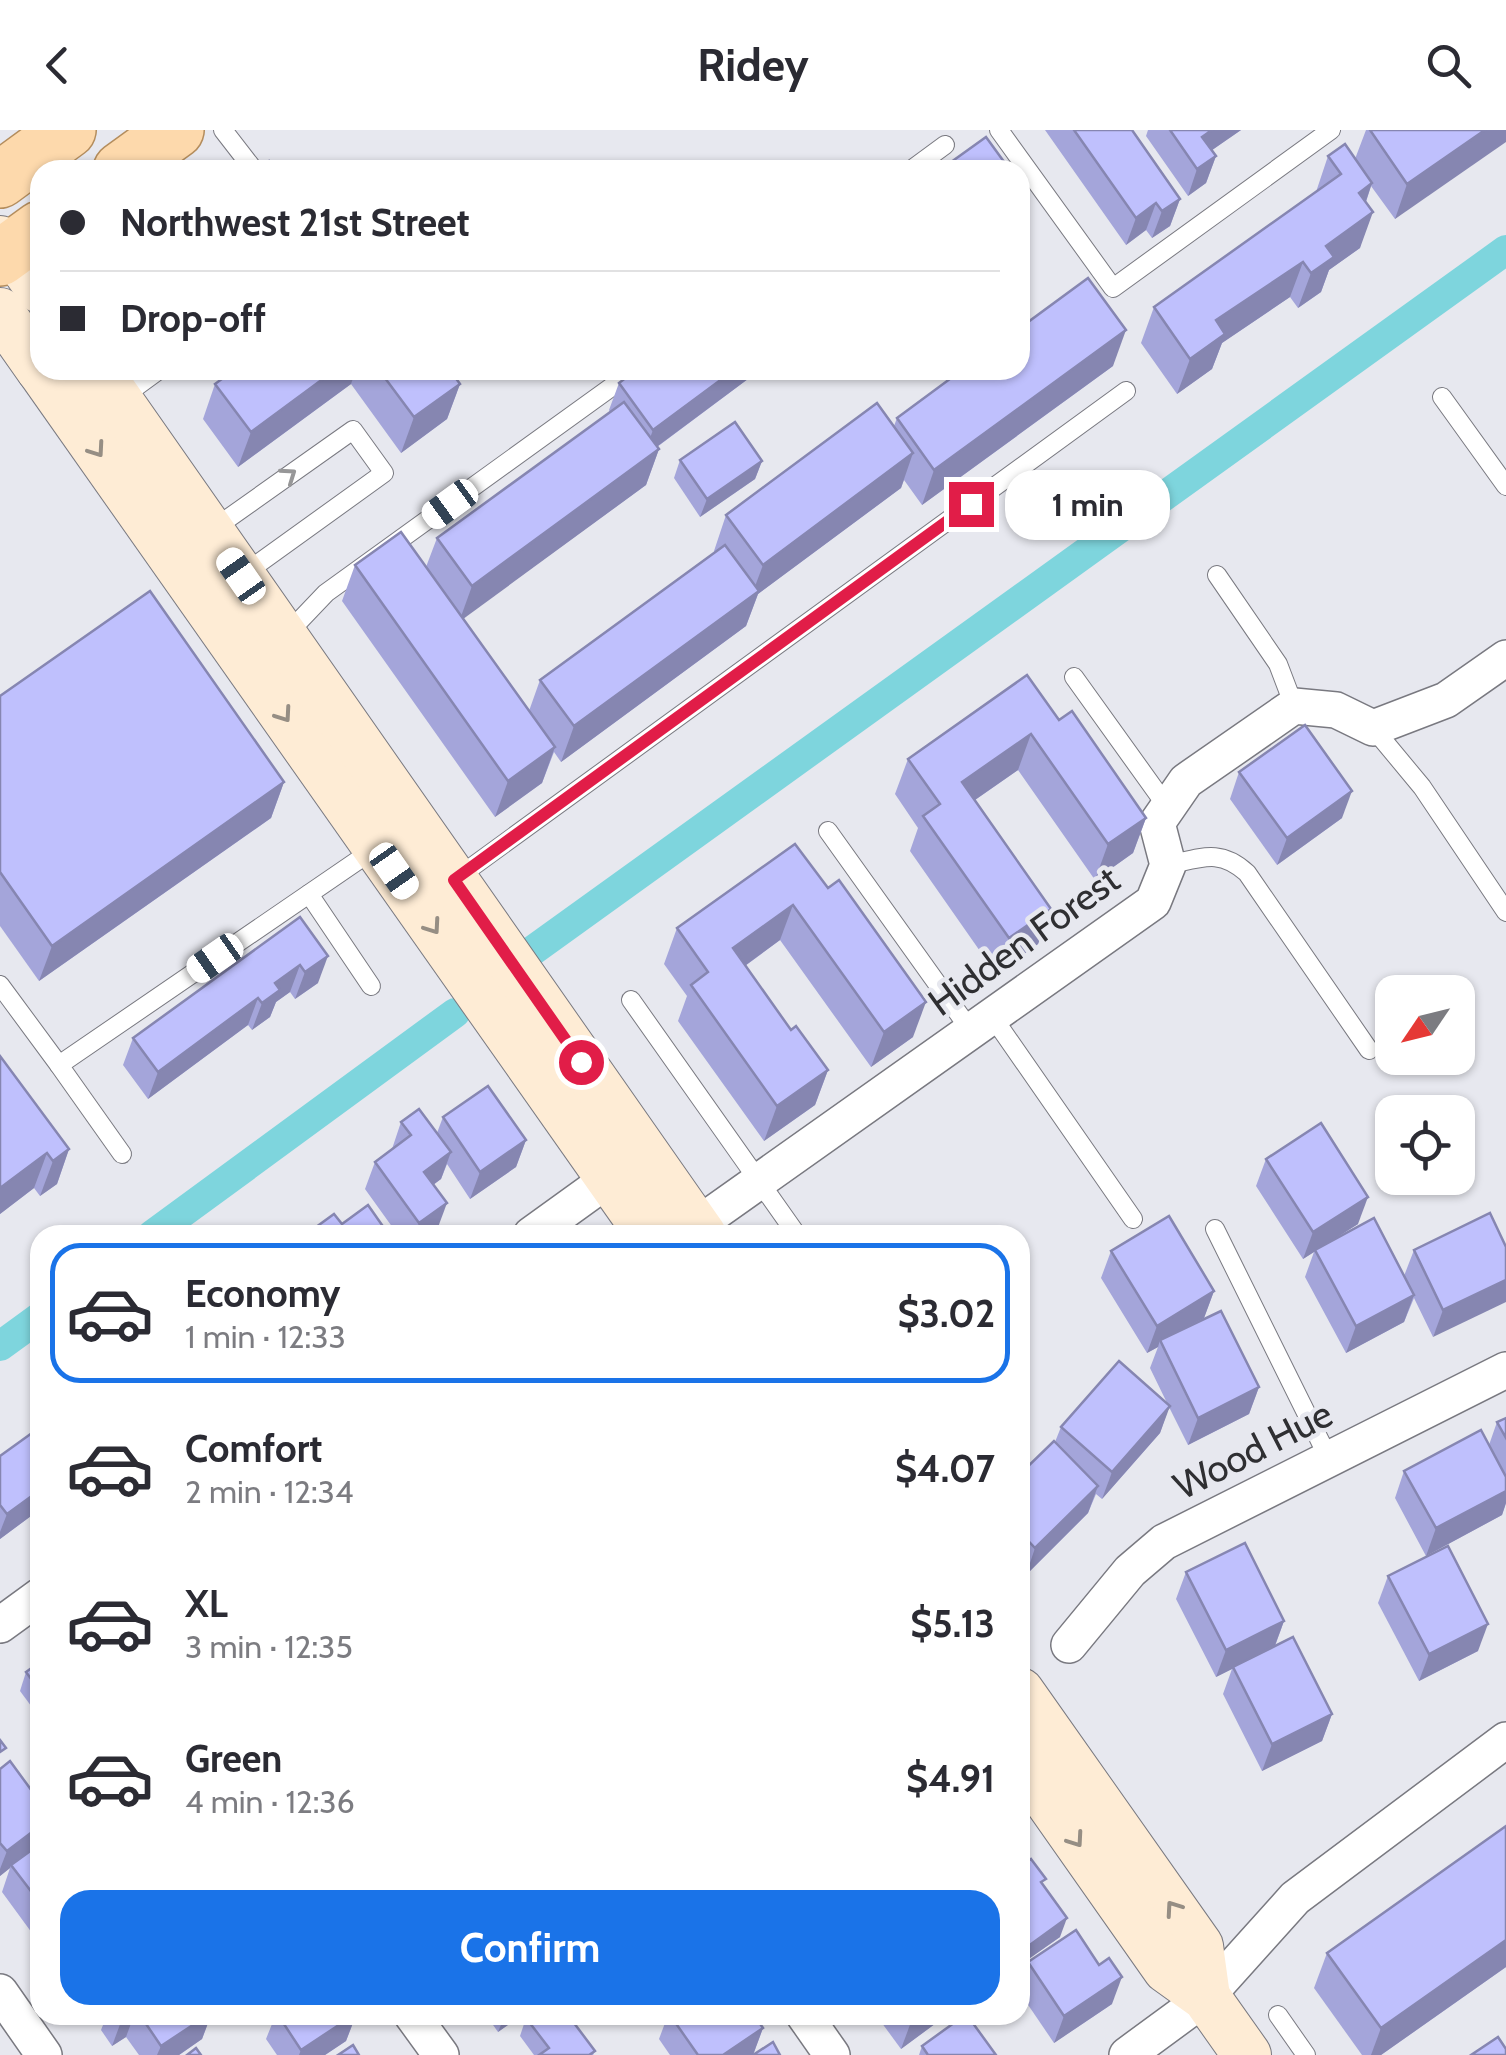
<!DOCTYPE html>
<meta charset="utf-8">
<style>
body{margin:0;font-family:Cabin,sans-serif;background:#f2f2f3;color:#2b2b33;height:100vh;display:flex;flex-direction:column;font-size:38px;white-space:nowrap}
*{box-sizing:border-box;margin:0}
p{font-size:32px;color:#7c7c81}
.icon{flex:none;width:55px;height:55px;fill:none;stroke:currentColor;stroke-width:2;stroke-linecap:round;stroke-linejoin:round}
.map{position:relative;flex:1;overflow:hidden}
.side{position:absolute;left:30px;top:1095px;width:1000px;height:800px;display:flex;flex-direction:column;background:#fff;border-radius:30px;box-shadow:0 2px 8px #0004}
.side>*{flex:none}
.hud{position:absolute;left:30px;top:30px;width:1000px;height:220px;border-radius:30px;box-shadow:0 2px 8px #0004;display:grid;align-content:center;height:220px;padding:0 30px;background:#fff}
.needle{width:65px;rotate:235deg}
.controls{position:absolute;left:1375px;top:845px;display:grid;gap:20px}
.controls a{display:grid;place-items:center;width:100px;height:100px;border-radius:20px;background:#fff;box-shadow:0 2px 8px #0004;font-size:50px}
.end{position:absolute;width:45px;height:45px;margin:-22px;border:12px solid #e11d48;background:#fff;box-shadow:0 0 0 5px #fff}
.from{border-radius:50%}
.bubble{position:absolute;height:70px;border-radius:30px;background:#fff;box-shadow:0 2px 8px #0004;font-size:32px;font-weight:700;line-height:70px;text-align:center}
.car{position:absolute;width:30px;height:60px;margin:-30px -15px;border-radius:12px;box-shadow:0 0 8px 2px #0007;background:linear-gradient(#fff 24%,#345 0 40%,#fff 0 76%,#345 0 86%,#fff 0)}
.hud b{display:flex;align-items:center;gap:35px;height:95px;font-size:38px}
.hud b+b{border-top:2px solid #e1e1e2}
.hud i{width:25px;height:25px;background:#2b2b33}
ul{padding:18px 0 0;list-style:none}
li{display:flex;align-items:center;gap:30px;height:140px;margin:0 20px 15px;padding:0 10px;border:5px solid transparent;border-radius:30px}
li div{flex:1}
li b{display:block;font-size:38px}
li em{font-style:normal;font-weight:700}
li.on{border-color:#1a73e8}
li>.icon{width:90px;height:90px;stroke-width:1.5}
.button{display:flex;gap:20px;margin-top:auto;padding:20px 30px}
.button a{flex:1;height:115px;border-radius:30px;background:#1a73e8;color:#fff;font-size:40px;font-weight:700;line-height:115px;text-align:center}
header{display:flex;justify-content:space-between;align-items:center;height:130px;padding:0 30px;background:#fff;font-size:45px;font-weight:700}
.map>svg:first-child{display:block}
</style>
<header><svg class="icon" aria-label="back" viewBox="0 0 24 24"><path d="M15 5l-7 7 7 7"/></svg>Ridey<svg class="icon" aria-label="search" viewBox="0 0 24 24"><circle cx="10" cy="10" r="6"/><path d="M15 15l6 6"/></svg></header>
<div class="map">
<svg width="1506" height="1925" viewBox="0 0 1506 1925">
<rect width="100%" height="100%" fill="#e7e8ef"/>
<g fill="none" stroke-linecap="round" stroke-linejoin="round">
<g stroke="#7ed5dd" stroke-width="30">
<polyline points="532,821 1506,120"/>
<polyline points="152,1105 455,883"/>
<polyline points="0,1216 40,1187"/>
</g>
<defs>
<g id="lane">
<polyline points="223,0 254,40"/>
<polyline points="999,0 1113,158 1331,0"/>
<polyline points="911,40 945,15"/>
<polyline points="1442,267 1506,356"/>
<polyline points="118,270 159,240"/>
<polyline points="209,402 353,300 384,343 241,446"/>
<polyline points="1217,445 1278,534 1294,576"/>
<polyline points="285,506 326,463 635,240"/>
<polyline points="1074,547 1168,678"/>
<polyline points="1373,598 1422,657 1506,782"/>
<polyline points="828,701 971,901"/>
<path d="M1168 735C1201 728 1220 718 1247 743L1369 920"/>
<polyline points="454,750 1126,261"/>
<polyline points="309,764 371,856"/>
<polyline points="0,855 59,935 376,718"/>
<polyline points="631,870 797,1105"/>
<polyline points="992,886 1133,1089"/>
<polyline points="59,935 122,1024"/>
<polyline points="1215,1099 1329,1329"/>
<polyline points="1278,1885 1306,1925"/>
</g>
<g id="street">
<polyline points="531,1105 628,1035"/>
<polyline points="683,1105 1153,772 1168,735 1157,693 1186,651 1294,576 1336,580 1373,598 1446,570 1506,528"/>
<polyline points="0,1495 40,1466"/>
<polyline points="1069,1515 1130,1441 1164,1412 1506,1240"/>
<polyline points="0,1862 44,1925"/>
<polyline points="412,1885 441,1925"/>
<polyline points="804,1885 832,1925"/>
<polyline points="1127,1925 1206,1867 1295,1768 1506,1610"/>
</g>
<g id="secondary">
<polyline points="0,110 12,119 40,159"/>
<polyline points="0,182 40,239"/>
<polyline points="41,240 650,1105"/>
<polyline points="97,240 702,1105"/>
<polyline points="1020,1562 1199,1816 1206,1867"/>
<polyline points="1020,1630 1167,1839 1206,1867 1247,1925"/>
</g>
<g id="primary">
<polyline points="121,40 176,0"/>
<polyline points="0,50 68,0"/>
<polyline points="0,128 40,99"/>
</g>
</defs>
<use href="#lane" stroke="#797980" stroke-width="20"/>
<use href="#street" stroke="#797980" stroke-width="38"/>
<use href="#secondary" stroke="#797980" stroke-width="50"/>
<use href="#primary" stroke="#b48d5d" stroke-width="58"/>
<use href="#lane" stroke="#fff" stroke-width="18"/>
<use href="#street" stroke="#fff" stroke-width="35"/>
<use href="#secondary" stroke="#feecd5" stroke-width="48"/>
<use href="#primary" stroke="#fdd9ac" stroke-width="55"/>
</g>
<g fill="#a4a5da">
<polygon points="1045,0 1132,0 1180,69 1170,96 1152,108 1146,100 1126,115"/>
<polygon points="1148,0 1241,0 1212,20 1216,26 1206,53 1188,66 1146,6"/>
<polygon points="1366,0 1506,0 1395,89 1371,56 1366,72 1360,118 1329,140 1321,162 1298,178 1290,167 1222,213 1212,239 1177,264 1141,213 1154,177 1316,62 1328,26 1355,29"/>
<polygon points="1113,236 922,375 904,350 901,358 758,464 746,496 561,632 554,622 542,653 495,687 342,471 355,435 426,437 437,408 610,282 609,280 619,253 760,240 657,317 659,319 646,355 463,488 529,581 540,550 715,422 714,421 726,385 894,296 897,288"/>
<polygon points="234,240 450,240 460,254 447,289 401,323 351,254 238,337 203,289 215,254"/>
<polygon points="680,330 762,331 755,349 700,387 674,348"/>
<polygon points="0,566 284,652 271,688 39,851 0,796"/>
<polygon points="1059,590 1146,688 1133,723 1095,750 1018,640 975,670 1051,779 1038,814 996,844 910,721 918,698 895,664 908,629"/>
<polygon points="1239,642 1342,688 1277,735 1230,669"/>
<polygon points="828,758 913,907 871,937 780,810 745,836 791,900 828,940 815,975 764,1011 678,891 687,866 664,834 677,798"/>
<polygon points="300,787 318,853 295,869 290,862 276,872 270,887 252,900 248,895 148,969 123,935 133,908"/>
<polygon points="0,926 69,1019 57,1054 40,1066 34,1058 0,1084"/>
<polygon points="443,987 526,1010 516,1037 470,1069 447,1034 441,1049 433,1055 437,1100 430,1105 398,1105 365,1059 375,1032 392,1019 401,992 437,1003"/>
<polygon points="1266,1029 1358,1094 1331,1111 1404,1146 1414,1120 1490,1083 1433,1207 1414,1168 1404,1192 1346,1223 1305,1147 1314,1122 1303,1129 1256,1056"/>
<polygon points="1111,1121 1214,1161 1204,1188 1259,1257 1249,1284 1188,1315 1169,1277 1160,1303 1102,1369 1096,1364 1088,1383 1026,1445 1020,1439 1020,1344 1055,1312 1061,1297 1168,1275 1150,1238 1158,1217 1147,1223 1101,1148"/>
<polygon points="40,1281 40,1386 34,1390 31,1386 0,1409 0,1326 30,1304 38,1283"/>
<polygon points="1506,1288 1506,1373 1502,1385 1426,1426 1395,1368 1404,1341 1489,1315 1497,1292"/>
<polygon points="1186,1442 1284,1491 1275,1516 1332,1584 1322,1611 1262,1641 1223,1564 1232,1539 1216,1547 1176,1469"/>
<polygon points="1388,1446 1478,1521 1419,1551 1378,1473"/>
<polygon points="40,1532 40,1588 20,1561 26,1542"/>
<polygon points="0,1639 40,1672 40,1814 2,1762 10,1738 0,1746"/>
<polygon points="1506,1696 1506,1837 1381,1925 1362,1925 1314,1858 1327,1823"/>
<polygon points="1020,1737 1043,1755 1060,1807 1020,1835"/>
<polygon points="1028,1832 1112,1874 1054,1913 1020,1863 1020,1853"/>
<polygon points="107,1885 211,1885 202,1909 179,1925 139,1925 126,1907 112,1916 101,1900"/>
<polygon points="266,1885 356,1885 346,1911 325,1925 277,1925 266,1909 272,1894"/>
<polygon points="486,1885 522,1885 498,1902"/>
<polygon points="668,1885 740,1885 743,1889 763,1898 753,1925 670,1925 659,1909"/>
<polygon points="876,1885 947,1885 901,1919"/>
<polygon points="526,1888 595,1921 593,1925 534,1925 520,1906"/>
<polygon points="922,1916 996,1925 919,1925"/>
</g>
<g fill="#8686b1">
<polygon points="1212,0 1241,0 1192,34 1202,7"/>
<polygon points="1485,0 1506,0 1506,12 1395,89 1407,54"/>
<polygon points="1216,26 1206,53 1188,66 1197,39"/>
<polygon points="1372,53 1360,89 1359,63"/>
<polygon points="1180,69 1170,96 1152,108 1162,81"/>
<polygon points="1156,73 1146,100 1126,115 1136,88"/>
<polygon points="1373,82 1360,118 1329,140 1321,162 1298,178 1311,143 1326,116"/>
<polygon points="1303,132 1290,167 1222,213 1212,239 1177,264 1190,229 1216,190"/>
<polygon points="1126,200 1113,236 922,375 934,340"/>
<polygon points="335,240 356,240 351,254 238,337 251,302"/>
<polygon points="734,240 760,240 643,327 653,300"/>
<polygon points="460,254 447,289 401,323 414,287"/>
<polygon points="659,319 646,355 459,492 472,456"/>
<polygon points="913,323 901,358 758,464 746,496 561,632 574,596 751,467 763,435"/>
<polygon points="762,331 755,349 700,387 707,369"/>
<polygon points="1031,604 1018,640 949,688 962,652"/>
<polygon points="555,617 542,653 495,687 508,651"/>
<polygon points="284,652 271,688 39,851 52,816"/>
<polygon points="1352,661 1342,688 1277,735 1287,708"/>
<polygon points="1146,688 1133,723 1095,750 1108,714"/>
<polygon points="793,775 780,810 720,854 733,818"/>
<polygon points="1051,779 1038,814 996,844 1009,808"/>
<polygon points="328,826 318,853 295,869 305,842"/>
<polygon points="300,835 290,862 276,872 270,887 252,900 262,873 275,853"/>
<polygon points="258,868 248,895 148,969 158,942"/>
<polygon points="926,872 913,907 871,937 884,902"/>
<polygon points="828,940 815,975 764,1011 777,976"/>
<polygon points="526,1010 516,1037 470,1069 480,1042"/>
<polygon points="69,1019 57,1054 40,1066 53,1031"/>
<polygon points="451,1022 441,1049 414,1069 424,1042"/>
<polygon points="47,1023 34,1058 0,1084 0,1058"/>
<polygon points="1368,1067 1358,1094 1303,1129 1313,1102"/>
<polygon points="447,1073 437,1100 430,1105 415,1105 419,1093"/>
<polygon points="1506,1150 1506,1172 1433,1207 1443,1180"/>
<polygon points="1214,1161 1204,1188 1160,1210 1158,1217 1147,1223 1157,1196"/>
<polygon points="1414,1165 1404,1192 1346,1223 1356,1196"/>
<polygon points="1259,1257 1249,1284 1188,1315 1198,1288"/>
<polygon points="1170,1276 1160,1303 1102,1369 1112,1342"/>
<polygon points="1098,1356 1088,1383 1026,1445 1035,1418"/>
<polygon points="40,1360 31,1386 0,1409 0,1402 7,1384"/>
<polygon points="1506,1361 1506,1373 1502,1385 1426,1426 1436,1398"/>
<polygon points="40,1374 40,1386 34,1390"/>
<polygon points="1284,1491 1274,1518 1216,1547 1226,1520"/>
<polygon points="1488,1494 1478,1521 1419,1551 1429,1524"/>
<polygon points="1332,1584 1322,1611 1262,1641 1272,1614"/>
<polygon points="40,1696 40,1716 11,1735 10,1738 0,1746 0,1739 7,1721"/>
<polygon points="1067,1788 1060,1807 1020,1835 1027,1817"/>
<polygon points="1506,1810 1506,1837 1381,1925 1371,1925 1381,1898"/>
<polygon points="1122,1847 1112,1874 1054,1913 1064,1886"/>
<polygon points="128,1885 134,1885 126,1907 112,1916 122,1889"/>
<polygon points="208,1885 211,1885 202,1909 179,1925 157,1925 161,1916"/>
<polygon points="354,1885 356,1885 346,1911 325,1925 299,1925 301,1920"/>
<polygon points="505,1885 522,1885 498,1902"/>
<polygon points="920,1885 947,1885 901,1919 911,1892"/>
<polygon points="763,1898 753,1925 723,1925"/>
</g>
<g fill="#bfc0fd" stroke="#8686b1" stroke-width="2.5">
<polygon points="1074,0 1132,0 1180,69 1162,81 1156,73 1136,88"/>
<polygon points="1170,0 1212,0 1202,7 1216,26 1197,39"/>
<polygon points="1370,0 1485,0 1407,54"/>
<polygon points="986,7 1010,40 940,40"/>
<polygon points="1345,14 1372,53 1359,63 1373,82 1326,116 1334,127 1311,143 1303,132 1216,190 1225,204 1190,229 1154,177 1341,44 1328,26"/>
<polygon points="269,31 275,40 257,40"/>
<polygon points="1088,148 1126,200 934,340 897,288 962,240 1020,240 1020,198"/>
<polygon points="234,240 335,240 251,302 215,254"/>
<polygon points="379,240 450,240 460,254 414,287"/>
<polygon points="636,240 734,240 653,300 619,253"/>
<polygon points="624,272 659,319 472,456 437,408"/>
<polygon points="877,273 913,323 763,435 726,385"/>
<polygon points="735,292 762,331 707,369 680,330"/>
<polygon points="401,402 555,617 508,651 355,435"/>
<polygon points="725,415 759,461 574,596 540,550"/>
<polygon points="150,461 284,652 52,816 0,742 0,566"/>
<polygon points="1027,545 1059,590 1072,581 1146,688 1108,714 1031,604 962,652 1051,779 1009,808 923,686 940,674 908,629"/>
<polygon points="1305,595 1352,661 1287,708 1239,642"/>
<polygon points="795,714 828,758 839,750 926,872 884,902 793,775 733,818 791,900 796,896 828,940 777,976 691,855 708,842 677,798"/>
<polygon points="300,787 328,826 305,842 300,835 275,853 280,860 262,873 258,868 158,942 133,908"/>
<polygon points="0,926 69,1019 53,1031 47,1023 0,1058"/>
<polygon points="488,956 526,1010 480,1042 443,987"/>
<polygon points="419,979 451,1022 424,1042 447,1073 419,1093 375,1032 411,1005 401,992"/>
<polygon points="1321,993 1368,1067 1313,1102 1266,1029"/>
<polygon points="368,1075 389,1105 316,1105 312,1100 334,1084 342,1094"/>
<polygon points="1490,1083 1506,1117 1506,1150 1443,1180 1414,1120"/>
<polygon points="1169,1086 1214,1161 1157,1196 1111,1121"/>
<polygon points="1374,1088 1414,1165 1356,1196 1315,1120"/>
<polygon points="1221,1181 1259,1257 1198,1288 1160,1210"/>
<polygon points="1119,1231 1170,1276 1112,1342 1061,1297"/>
<polygon points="1506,1288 1506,1308 1497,1292"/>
<polygon points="1481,1300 1506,1347 1506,1361 1436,1398 1404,1341"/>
<polygon points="32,1303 40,1314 40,1360 7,1384 0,1375 0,1326"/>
<polygon points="1054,1311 1098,1356 1035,1418 1020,1402 1020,1344"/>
<polygon points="1245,1413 1284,1491 1226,1520 1186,1442"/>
<polygon points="1448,1416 1488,1494 1429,1524 1388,1446"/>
<polygon points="1293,1507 1332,1584 1272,1614 1233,1537"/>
<polygon points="40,1532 40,1561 26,1542"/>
<polygon points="0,1610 6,1618 0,1622"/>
<polygon points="10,1631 40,1672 40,1696 7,1721 0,1713 0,1639"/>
<polygon points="1506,1696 1506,1810 1381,1898 1327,1823"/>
<polygon points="40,1714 40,1773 11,1735"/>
<polygon points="1031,1729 1046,1749 1041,1752 1067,1788 1027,1817 1020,1808 1020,1737"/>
<polygon points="1076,1800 1099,1835 1109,1828 1122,1847 1064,1886 1028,1832"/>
<polygon points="140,1885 208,1885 161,1916"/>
<polygon points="278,1885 354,1885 301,1920"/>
<polygon points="530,1885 568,1885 595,1921 589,1925 539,1925 549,1918 526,1888"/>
<polygon points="670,1885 740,1885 743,1889 749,1885 754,1885 763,1898 723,1925 698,1925"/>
<polygon points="906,1885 920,1885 911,1892"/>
<polygon points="965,1885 967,1885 996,1925 928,1925 922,1916"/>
<polygon points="1498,1907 1506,1919 1506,1925 1471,1925"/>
<polygon points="773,1912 780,1925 753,1925"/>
<polygon points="353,1915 359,1925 338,1925"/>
<polygon points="196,1918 201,1925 187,1925"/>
</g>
<defs><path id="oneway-chevron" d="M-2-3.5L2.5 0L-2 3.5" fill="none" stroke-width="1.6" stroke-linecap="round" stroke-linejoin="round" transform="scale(2.5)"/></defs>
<g stroke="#968e84">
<use href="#oneway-chevron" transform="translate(97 320) rotate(55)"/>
<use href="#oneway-chevron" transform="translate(284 585) rotate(55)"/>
<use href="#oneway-chevron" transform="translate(433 797) rotate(55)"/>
<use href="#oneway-chevron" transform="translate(1076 1710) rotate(55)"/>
<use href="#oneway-chevron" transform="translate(1173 1778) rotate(-125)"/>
</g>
<use stroke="#979798" href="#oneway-chevron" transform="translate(289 345) rotate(-35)"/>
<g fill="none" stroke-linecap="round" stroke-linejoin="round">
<polyline stroke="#e11d48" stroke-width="12" points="581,932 454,750 971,374"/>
</g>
<g text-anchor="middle" stroke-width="9" stroke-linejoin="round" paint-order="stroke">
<g font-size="38" fill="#2f2f32" stroke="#e7e8ef">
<text transform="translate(1024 811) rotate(-36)" y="13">Hidden Forest</text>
<text transform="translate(1253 1320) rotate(-27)" y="13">Wood Hue</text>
</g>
</g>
</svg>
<div class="controls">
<a><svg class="needle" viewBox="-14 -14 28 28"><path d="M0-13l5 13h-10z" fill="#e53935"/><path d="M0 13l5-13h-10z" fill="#7c7c81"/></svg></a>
<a><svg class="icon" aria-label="locate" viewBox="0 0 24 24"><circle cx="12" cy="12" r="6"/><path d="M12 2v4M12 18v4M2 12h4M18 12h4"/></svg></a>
</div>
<i class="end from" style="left:581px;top:932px"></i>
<i class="end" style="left:971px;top:374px"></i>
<div class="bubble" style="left:1005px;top:340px;width:165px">1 min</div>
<i class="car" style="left:450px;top:374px;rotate:234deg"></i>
<i class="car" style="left:241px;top:446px;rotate:325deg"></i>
<i class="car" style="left:394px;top:741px;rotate:145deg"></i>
<i class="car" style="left:215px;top:828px;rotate:235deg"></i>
<div class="hud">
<b><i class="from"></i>Northwest 21st Street</b>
<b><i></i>Drop-off</b>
</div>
<section class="side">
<ul>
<li class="on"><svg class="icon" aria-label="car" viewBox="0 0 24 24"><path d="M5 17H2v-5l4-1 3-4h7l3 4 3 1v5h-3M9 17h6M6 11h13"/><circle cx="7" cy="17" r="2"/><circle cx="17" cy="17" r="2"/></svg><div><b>Economy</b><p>1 min · 12:33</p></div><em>$3.02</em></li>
<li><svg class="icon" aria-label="car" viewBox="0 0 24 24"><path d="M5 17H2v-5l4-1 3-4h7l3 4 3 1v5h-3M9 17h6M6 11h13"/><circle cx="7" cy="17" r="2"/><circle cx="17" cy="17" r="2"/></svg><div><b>Comfort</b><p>2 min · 12:34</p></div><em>$4.07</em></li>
<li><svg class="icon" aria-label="car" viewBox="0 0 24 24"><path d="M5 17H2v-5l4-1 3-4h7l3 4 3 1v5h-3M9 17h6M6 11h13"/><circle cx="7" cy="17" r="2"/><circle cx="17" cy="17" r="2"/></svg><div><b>XL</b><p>3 min · 12:35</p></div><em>$5.13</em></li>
<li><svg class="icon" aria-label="car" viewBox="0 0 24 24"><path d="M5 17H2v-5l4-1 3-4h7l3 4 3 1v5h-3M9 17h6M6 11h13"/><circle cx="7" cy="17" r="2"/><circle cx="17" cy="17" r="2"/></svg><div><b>Green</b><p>4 min · 12:36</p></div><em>$4.91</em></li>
</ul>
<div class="button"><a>Confirm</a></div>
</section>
</div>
